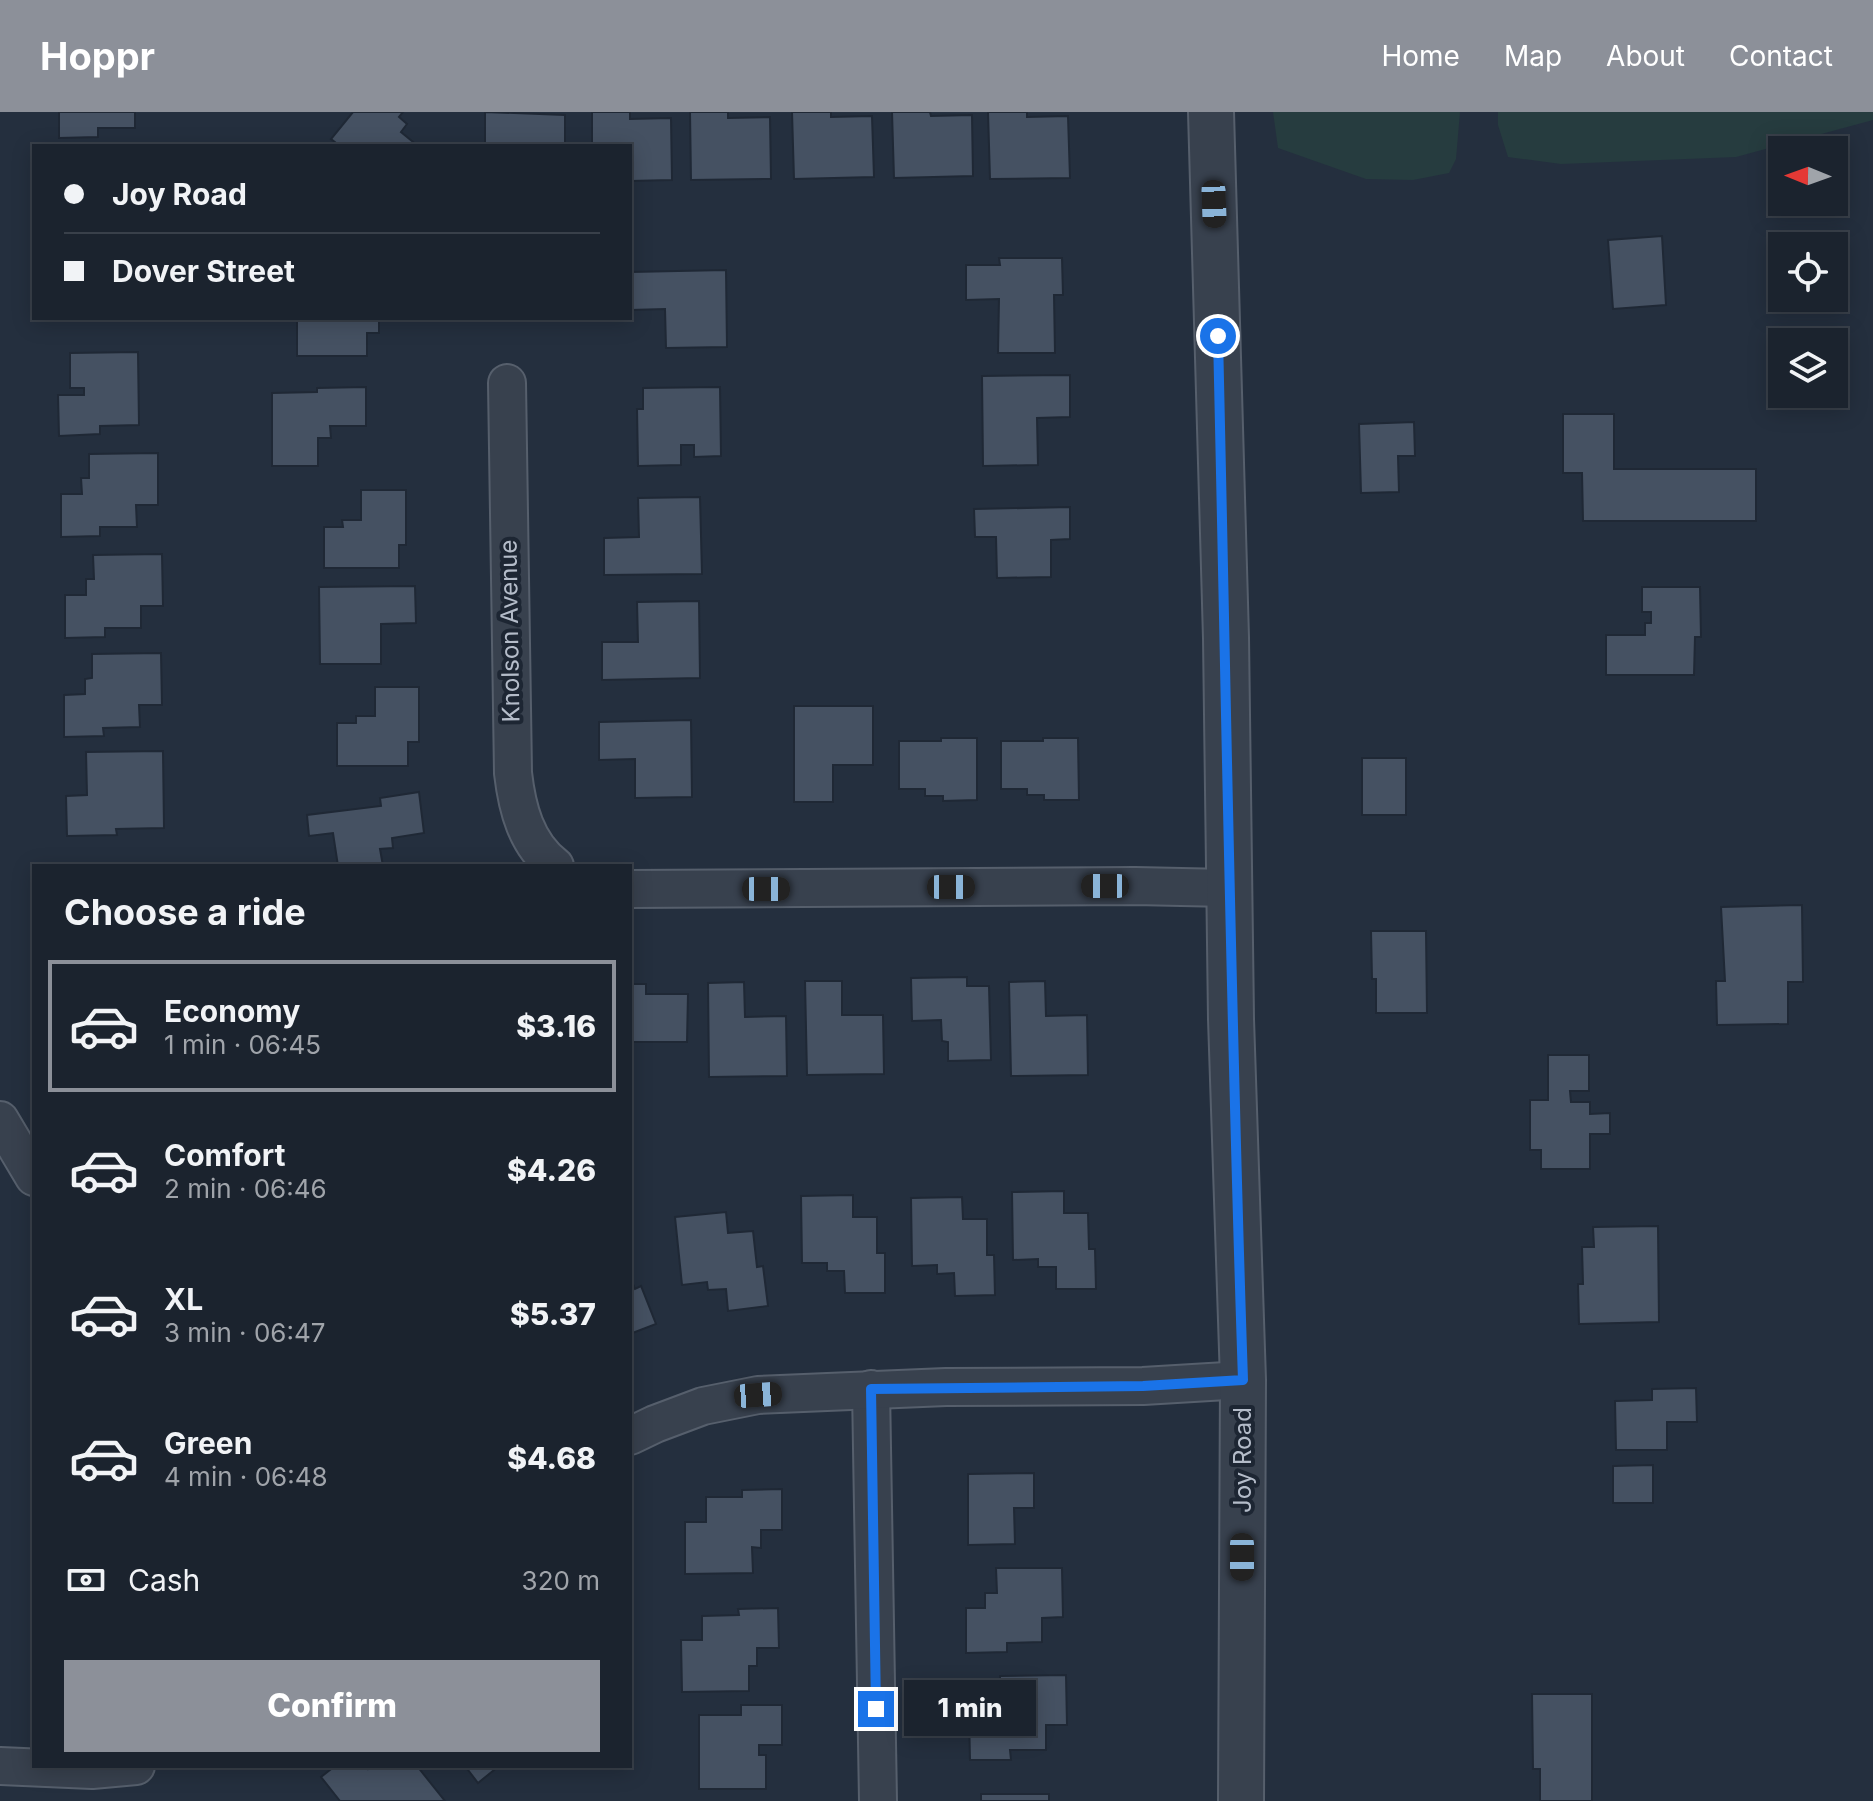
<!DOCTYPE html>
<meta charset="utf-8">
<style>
body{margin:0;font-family:Inter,sans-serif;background:#242b36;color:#f1f3f6;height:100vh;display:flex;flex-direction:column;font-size:30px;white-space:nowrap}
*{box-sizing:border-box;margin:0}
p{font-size:26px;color:#a0a4aa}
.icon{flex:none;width:44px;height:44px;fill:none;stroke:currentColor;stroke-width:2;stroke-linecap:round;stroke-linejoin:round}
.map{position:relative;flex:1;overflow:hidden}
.side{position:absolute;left:32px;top:752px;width:600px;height:904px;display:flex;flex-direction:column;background:#1b232e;border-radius:0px;box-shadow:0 4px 20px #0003,0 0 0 2px #39404a}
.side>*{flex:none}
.hud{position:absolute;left:32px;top:32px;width:600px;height:176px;border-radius:0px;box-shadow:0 4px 20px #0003,0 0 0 2px #39404a;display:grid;align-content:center;height:176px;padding:0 32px;background:#1b232e}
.needle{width:52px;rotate:271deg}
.fabs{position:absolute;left:1768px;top:24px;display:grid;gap:16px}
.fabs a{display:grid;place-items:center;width:80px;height:80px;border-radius:0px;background:#1b232e;box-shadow:0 4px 20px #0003,0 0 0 2px #39404a;font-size:40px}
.end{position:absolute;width:36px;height:36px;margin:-18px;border:10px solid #1a73e8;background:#fff;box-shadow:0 0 0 4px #fff}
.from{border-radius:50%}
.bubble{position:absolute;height:56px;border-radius:0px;background:#1b232e;box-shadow:0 4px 20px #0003,0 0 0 2px #39404a;font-size:26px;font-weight:800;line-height:56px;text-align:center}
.car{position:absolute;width:24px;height:48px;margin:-24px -12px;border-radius:10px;box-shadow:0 0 6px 2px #0007;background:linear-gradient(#222 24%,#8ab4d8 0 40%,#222 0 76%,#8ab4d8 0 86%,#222 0)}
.hud b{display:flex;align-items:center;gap:28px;height:76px;font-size:30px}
.hud b+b{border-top:2px solid #39404a}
.hud i{width:20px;height:20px;background:#f1f3f6}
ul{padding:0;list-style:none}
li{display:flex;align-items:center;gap:24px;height:132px;margin:0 16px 12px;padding:0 16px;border:4px solid transparent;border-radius:0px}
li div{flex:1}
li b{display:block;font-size:30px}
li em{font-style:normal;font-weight:800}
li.selected{border-color:#8c9099}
li>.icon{width:72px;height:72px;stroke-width:1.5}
h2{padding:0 32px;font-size:36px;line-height:96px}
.pay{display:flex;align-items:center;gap:20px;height:88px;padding:0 32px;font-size:30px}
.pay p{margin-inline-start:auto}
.primary-button{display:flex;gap:16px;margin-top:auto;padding:16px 32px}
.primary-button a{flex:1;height:92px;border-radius:0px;background:#8c9099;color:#fff;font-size:32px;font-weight:800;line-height:92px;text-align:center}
header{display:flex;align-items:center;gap:48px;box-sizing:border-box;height:112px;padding:0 40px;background:#8c9099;color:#fff}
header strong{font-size:38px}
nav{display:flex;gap:44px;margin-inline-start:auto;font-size:28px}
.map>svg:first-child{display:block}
</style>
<header>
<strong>Hoppr</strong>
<nav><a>Home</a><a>Map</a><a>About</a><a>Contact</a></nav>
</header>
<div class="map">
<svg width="1873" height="1689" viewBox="0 0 1873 1689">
<rect width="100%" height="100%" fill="#242f3e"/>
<g fill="#263c3f">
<polygon points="1273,0 1460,0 1456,47 1449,61 1413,68 1366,67 1278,36"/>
<polygon points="1498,0 1873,0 1873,8 1736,45 1561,52 1508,45 1498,13"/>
</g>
<g fill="#455162" stroke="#1f2835" stroke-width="2">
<polygon points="59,0 135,0 135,16 98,16 98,25 59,26"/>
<polygon points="353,0 403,0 399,5 407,12 401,20 418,34 340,34 331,27"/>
<polygon points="485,0 565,3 565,34 485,34"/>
<polygon points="592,0 630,0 630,7 671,6 672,68 630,69 630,34 592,34"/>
<polygon points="690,0 728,0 728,6 770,5 771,67 691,68"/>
<polygon points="792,0 831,0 831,5 872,4 874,65 794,67"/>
<polygon points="892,0 930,0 931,4 972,3 973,64 894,66"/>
<polygon points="988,0 1027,0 1027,5 1068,4 1070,66 990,67"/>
<polygon points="1662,124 1666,193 1613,197 1608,128"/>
<polygon points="999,146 1062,146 1063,183 1054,183 1055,241 998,241 999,187 966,188 966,153 1000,153"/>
<polygon points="726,158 727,235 666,236 665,197 630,198 630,160"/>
<polygon points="297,206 379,206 379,221 367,221 367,244 297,244"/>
<polygon points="138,240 139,313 100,314 100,322 59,324 58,283 84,283 84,276 70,276 70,241"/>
<polygon points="1070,263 1070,305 1037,306 1038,353 983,354 982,264"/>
<polygon points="366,275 366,314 330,314 331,326 318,326 318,354 272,354 272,281 317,280 317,276"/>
<polygon points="720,275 721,344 694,345 694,333 681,333 681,353 638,354 637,297 643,297 643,276"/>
<polygon points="1563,302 1614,302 1614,357 1756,357 1756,409 1583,409 1582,361 1563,361"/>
<polygon points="1414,310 1415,344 1398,344 1399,380 1361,381 1359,312"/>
<polygon points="158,341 158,393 136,393 137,415 100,415 100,424 61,425 61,382 82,382 81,366 89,366 89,342"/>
<polygon points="361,378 406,378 406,433 399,433 399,456 324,456 324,415 343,415 342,408 361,408"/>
<polygon points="700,385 702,462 604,463 604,426 639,425 638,386"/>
<polygon points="1070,395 1070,427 1051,428 1051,465 997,466 996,425 975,425 974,397"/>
<polygon points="162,442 163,494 141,494 141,516 105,516 105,525 65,526 65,483 86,483 86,467 94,467 93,443"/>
<polygon points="415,474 416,511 381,512 381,552 320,552 319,475"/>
<polygon points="1642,475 1700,475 1701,525 1695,525 1694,563 1606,563 1606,523 1645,523 1645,511 1651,511 1651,500 1642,500"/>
<polygon points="699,489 700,566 602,568 602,530 638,530 637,490"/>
<polygon points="161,541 162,593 139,593 140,615 103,616 104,624 64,625 64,583 85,582 85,567 92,566 92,542"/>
<polygon points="375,575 419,575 419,630 408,630 408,654 337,654 337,611 356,611 356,604 375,604"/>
<polygon points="794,594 873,594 873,653 833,653 833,690 794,690"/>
<polygon points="691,608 692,685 635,686 635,647 599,648 599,610"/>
<polygon points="941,626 977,626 977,688 943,689 943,684 925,684 925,677 899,677 899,629 941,629"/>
<polygon points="1043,626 1078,626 1079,688 1044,688 1044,683 1027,683 1027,677 1001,677 1001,629 1043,629"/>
<polygon points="163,639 164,716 116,717 117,723 67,724 66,684 87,683 86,640"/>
<rect x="1362" y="646" width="44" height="57"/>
<polygon points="419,680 424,721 392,726 393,736 380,737 383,754 338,754 333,721 309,724 307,703 381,694 380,686"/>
<polygon points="1802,793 1803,870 1788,870 1788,912 1717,913 1716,869 1725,869 1721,795"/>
<polygon points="1371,819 1426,819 1427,901 1376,901 1376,867 1372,867"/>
<polygon points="967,865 967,874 989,874 991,948 948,949 948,930 942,929 941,908 912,909 911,866"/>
<polygon points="805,869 842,869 842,903 883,903 884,962 807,963"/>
<polygon points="1045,869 1046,904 1087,903 1088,963 1011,964 1009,870"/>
<polygon points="744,870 745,905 786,904 787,964 709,965 708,871"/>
<polygon points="630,872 646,872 646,882 688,882 687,930 630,930"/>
<polygon points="1548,943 1589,943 1589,979 1570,979 1571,990 1590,990 1590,1002 1610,1001 1610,1022 1590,1022 1590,1057 1541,1057 1541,1038 1530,1038 1530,988 1548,988"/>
<polygon points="1064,1079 1064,1101 1088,1101 1089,1137 1095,1137 1096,1177 1056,1177 1056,1155 1038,1155 1038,1147 1013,1148 1012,1080"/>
<polygon points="853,1083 853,1105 877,1105 877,1141 885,1141 885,1181 845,1181 844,1159 827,1159 827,1151 802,1151 801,1084"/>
<polygon points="962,1085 963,1107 987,1107 987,1143 994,1143 995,1183 955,1184 954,1161 937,1162 937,1153 912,1154 911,1086"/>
<polygon points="726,1100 728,1121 753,1119 757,1155 763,1154 768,1194 728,1199 726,1177 708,1178 707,1170 682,1173 675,1105"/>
<polygon points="1658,1114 1659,1210 1579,1212 1578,1172 1583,1172 1582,1135 1594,1135 1593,1115"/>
<polygon points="630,1165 635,1177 641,1174 656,1212 630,1222"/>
<polygon points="1696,1276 1697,1310 1667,1310 1667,1338 1616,1338 1615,1289 1652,1288 1652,1277"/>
<polygon points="1653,1353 1653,1391 1613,1391 1613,1354"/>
<polygon points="1034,1361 1034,1396 1014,1396 1015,1432 968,1433 968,1362"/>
<polygon points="782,1377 782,1418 761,1418 761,1436 752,1435 753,1461 685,1462 685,1410 706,1410 706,1385 742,1385 742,1378"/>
<polygon points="996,1456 1062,1456 1063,1505 1042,1506 1042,1530 1007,1531 1007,1540 966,1541 966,1496 985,1496 985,1481 997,1481"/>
<polygon points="778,1496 779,1536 757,1536 757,1554 749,1554 749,1579 682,1580 681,1528 702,1528 702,1504 739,1503 738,1497"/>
<polygon points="1066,1563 1067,1613 1046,1613 1046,1638 1010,1638 1011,1648 970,1648 969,1603 988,1603 988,1589 1000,1588 1000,1564"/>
<polygon points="1532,1582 1592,1582 1592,1689 1540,1689 1540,1657 1533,1657"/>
<polygon points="741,1593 782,1593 782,1633 759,1633 759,1643 766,1643 766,1677 699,1677 699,1603 741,1603"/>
<polygon points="335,1654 366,1654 368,1657 371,1654 417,1654 445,1689 340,1689 321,1665"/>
<polygon points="465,1654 499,1654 478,1671"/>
<rect x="981" y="1682" width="68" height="7"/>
</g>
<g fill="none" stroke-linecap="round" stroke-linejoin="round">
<defs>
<g id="minor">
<path d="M507 271 513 661C517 696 526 732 555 754"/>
<polyline points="630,777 1135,774 1228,776"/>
<polyline points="0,1008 34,1065"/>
<polyline points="871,1277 878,1689"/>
<polyline points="630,1324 655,1312 703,1294 758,1283 946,1275 1143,1274 1243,1268"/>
<polyline points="0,1654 92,1658 136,1654"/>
</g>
<polyline id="tertiary" points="1211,0 1226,526 1231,907 1243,1268 1241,1689"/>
</defs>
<use href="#minor" stroke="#565f6c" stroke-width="40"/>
<use href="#tertiary" stroke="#565f6c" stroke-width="48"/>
<use href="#minor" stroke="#38414e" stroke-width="36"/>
<use href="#tertiary" stroke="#38414e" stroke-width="44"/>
</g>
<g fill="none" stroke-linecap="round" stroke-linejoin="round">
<path stroke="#1a73e8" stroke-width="10" d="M876 1597 871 1277 1143 1274 1243 1268C1231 920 1226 572 1218 224"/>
</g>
<g text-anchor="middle" stroke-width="8" stroke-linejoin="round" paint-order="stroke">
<g font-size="24" fill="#b4bcc9" stroke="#1d2633">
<text transform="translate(510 519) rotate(-91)" y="8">Knolson Avenue</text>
<text transform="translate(1243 1348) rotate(-90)" y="8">Joy Road</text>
</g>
</g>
</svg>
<div class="fabs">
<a><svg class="needle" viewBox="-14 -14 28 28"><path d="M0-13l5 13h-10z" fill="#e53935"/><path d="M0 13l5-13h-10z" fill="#a0a4aa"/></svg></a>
<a><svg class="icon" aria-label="locate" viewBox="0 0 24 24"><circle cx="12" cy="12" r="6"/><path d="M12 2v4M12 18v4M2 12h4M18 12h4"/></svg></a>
<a><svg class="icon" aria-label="layers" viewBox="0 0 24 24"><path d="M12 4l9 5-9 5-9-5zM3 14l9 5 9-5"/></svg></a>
</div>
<i class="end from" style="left:1218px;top:224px"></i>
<i class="end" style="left:876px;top:1597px"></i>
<div class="bubble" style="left:904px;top:1568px;width:132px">1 min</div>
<i class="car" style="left:1214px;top:92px;rotate:178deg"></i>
<i class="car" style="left:1105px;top:774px;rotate:270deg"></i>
<i class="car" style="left:951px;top:775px;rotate:90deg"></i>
<i class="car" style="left:766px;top:777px;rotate:90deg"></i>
<i class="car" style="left:758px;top:1283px;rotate:86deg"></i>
<i class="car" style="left:1242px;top:1445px;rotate:180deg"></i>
<div class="hud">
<b><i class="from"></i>Joy Road</b>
<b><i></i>Dover Street</b>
</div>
<section class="side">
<h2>Choose a ride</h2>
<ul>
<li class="selected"><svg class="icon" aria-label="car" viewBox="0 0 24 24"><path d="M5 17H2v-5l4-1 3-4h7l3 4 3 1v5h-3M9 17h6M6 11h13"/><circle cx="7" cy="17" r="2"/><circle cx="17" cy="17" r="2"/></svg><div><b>Economy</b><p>1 min · 06:45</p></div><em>$3.16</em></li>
<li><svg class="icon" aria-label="car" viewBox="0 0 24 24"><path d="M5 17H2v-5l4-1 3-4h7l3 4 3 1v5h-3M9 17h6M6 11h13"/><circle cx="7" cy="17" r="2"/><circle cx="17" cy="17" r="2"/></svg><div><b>Comfort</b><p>2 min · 06:46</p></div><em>$4.26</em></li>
<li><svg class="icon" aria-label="car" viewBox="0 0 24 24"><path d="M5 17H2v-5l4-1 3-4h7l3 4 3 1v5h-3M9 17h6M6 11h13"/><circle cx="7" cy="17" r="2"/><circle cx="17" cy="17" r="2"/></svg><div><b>XL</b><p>3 min · 06:47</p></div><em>$5.37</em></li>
<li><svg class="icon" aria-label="car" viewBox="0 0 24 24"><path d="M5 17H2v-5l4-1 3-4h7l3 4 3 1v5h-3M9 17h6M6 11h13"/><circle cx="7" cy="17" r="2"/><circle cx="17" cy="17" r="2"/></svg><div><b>Green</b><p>4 min · 06:48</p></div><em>$4.68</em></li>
</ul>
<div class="pay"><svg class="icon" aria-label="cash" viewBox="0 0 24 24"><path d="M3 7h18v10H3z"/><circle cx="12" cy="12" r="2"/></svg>Cash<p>320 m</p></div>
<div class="primary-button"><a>Confirm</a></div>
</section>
</div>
